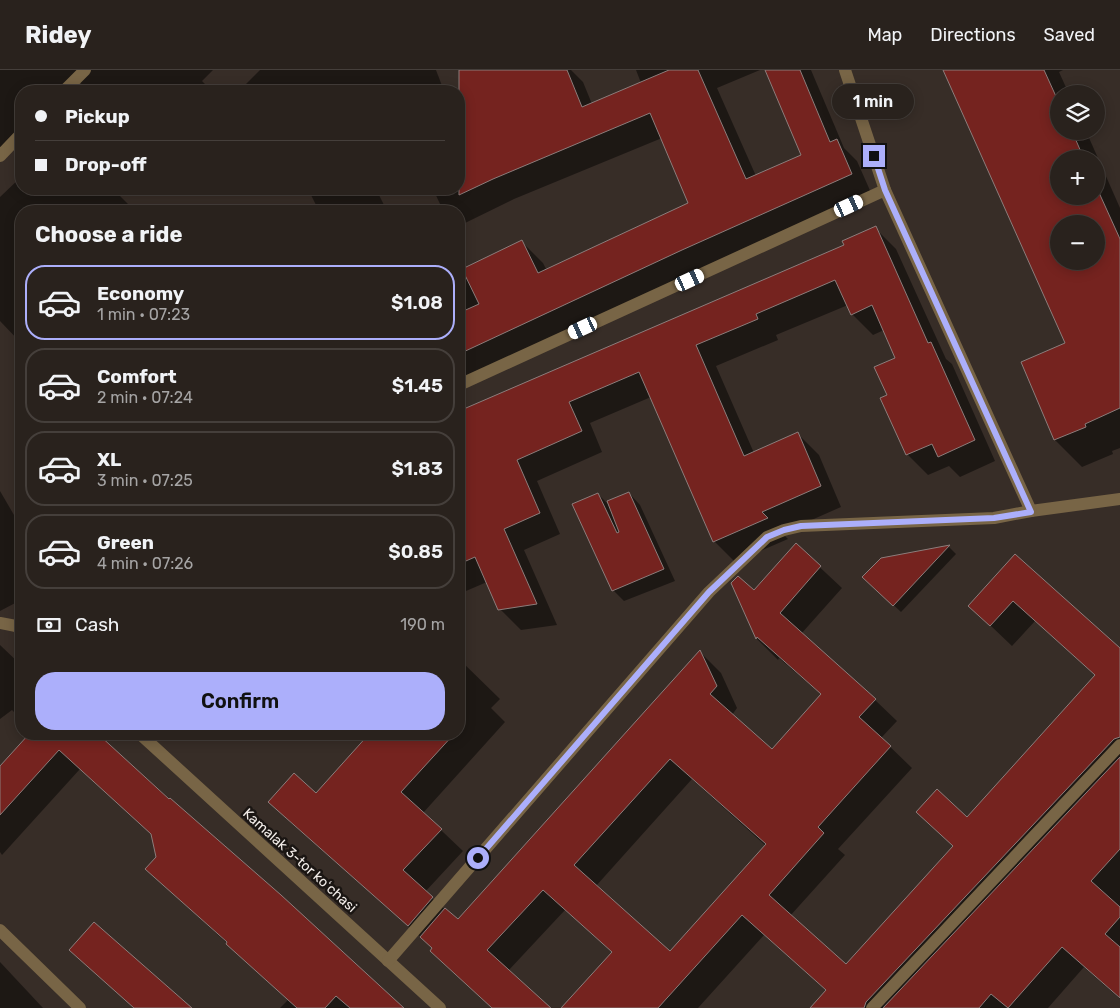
<!DOCTYPE html>
<meta charset="utf-8">
<style>
body{margin:0;font-family:Rubik,sans-serif;background:#312a26;color:#f1f3f6;height:100vh;display:flex;flex-direction:column;font-size:19px;white-space:nowrap}
*{box-sizing:border-box;margin:0}
p{font-size:16px;color:#a5a4a4}
.icon{flex:none;width:28px;height:28px;fill:none;stroke:currentColor;stroke-width:2;stroke-linecap:round;stroke-linejoin:round}
.map{position:relative;flex:1;overflow:hidden}
.drawer{position:absolute;left:15px;top:135px;width:450px;height:535px;display:flex;flex-direction:column;background:#29221d;border-radius:20px;box-shadow:0 2px 12px #0003,0 0 0 1px #453f3b}
.drawer>*{flex:none}
.guide{position:absolute;left:15px;top:15px;width:450px;height:110px;border-radius:20px;box-shadow:0 2px 12px #0003,0 0 0 1px #453f3b;display:grid;align-content:center;height:110px;padding:0 20px;background:#29221d}
.tools{position:absolute;left:1050px;top:15px;display:grid;gap:10px}
.tools a{display:grid;place-items:center;width:55px;height:55px;border-radius:50%;background:#29221d;box-shadow:0 2px 12px #0003,0 0 0 1px #453f3b;font-size:25px}
.end{position:absolute;width:22px;height:22px;margin:-11px;border:6px solid #acaffb;background:#111;box-shadow:0 0 0 2px #111}
.from{border-radius:50%}
.bubble{position:absolute;height:35px;border-radius:18px;background:#29221d;box-shadow:0 2px 12px #0003,0 0 0 1px #453f3b;font-size:16px;font-weight:600;line-height:35px;text-align:center}
.car{position:absolute;width:15px;height:30px;margin:-15px -8px;border-radius:6px;box-shadow:0 0 4px 1px #0007;background:linear-gradient(#fff 24%,#345 0 40%,#fff 0 76%,#345 0 86%,#fff 0)}
.guide b{display:flex;align-items:center;gap:18px;height:48px;font-size:19px}
.guide b+b{border-top:1px solid #453f3b}
.guide i{width:12px;height:12px;background:#f1f3f6}
ul{padding:0;list-style:none}
li{display:flex;align-items:center;gap:15px;height:75px;margin:0 10px 8px;padding:0 10px;border:2px solid #453f3b;border-radius:20px}
li div{flex:1}
li b{display:block;font-size:19px}
li em{font-style:normal;font-weight:600}
li.on{border-color:#acaffb}
li>.icon{width:45px;height:45px;stroke-width:1.5}
h2{padding:0 20px;font-size:22px;line-height:60px}
.pay{display:flex;align-items:center;gap:12px;height:55px;padding:0 20px;font-size:19px}
.pay p{margin-inline-start:auto}
.cta{display:flex;gap:10px;margin-top:auto;padding:10px 20px}
.cta a{flex:1;height:58px;border-radius:20px;background:#acaffb;color:#111;font-size:20px;font-weight:600;line-height:58px;text-align:center}
header{display:flex;align-items:center;gap:30px;box-sizing:border-box;height:70px;padding:0 25px;background:#29221d;border-bottom:1px solid #453f3b}
header strong{font-size:24px}
nav{display:flex;gap:28px;margin-inline-start:auto;font-size:18px}
.map>svg:first-child{display:block}
</style>
<header>
<strong>Ridey</strong>
<nav><a>Map</a><a>Directions</a><a>Saved</a></nav>
</header>
<div class="map">
<svg width="1120" height="938" viewBox="0 0 1120 938">
<rect width="100%" height="100%" fill="#372d27"/>
<g fill="#0007" fill-rule="evenodd">
<polygon points="0,0 213,0 202,11 212,21 89,21 77,10 65,21 21,21 21,66 0,88"/>
<polygon points="260,0 436,0 444,21 239,21"/>
<polygon points="513,0 571,0 583,12 592,34 641,13 636,0 760,0 717,18 756,106 803,85 767,0 811,0 844,78 857,91 872,125 459,314 459,202 522,172 543,193 547,201 690,133 662,68 514,129 461,155 459,153 459,141 447,141 440,134 433,119 459,119 459,91 472,85 459,52 459,23"/>
<path d="M944 0H1063L1059 2 1069 24H1059V61H1086L1120 138V378L1112 381 1113 384 1082 397 1055 370 1022 293 1067 274ZM1059 89H1096V126H1059ZM1059 154H1096V191H1059Z"/>
<polygon points="21,107 21,119 113,119 135,141 94,141 90,136 85,141 21,141 21,273 0,251 0,127"/>
<polygon points="228,119 242,119 235,126"/>
<polygon points="308,119 376,119 387,141 319,141"/>
<polygon points="875,158 896,179 946,289 952,294 995,391 960,407 949,396 928,405 907,384 888,325 897,288 884,260 873,265 852,244 848,235 776,265 778,270 716,296 754,383 798,364 819,385 841,437 782,463 788,469 735,492 714,471 651,327 590,353 602,382 537,411 560,464 524,480 557,555 521,560 500,539 487,512 459,524 459,342 846,176"/>
<polygon points="0,421 21,457 21,530 0,541"/>
<polygon points="629,423 640,435 675,511 624,531 613,520 598,424 610,436"/>
<path d="M796 475 842 518 801 564 875 630 897 651 881 668 912 698 838 779 845 785 790 846 846 896 954 777 918 742 968 748 1096 606 1035 551 1012 576 970 536 1015 485 1120 580V929L1084 897 1048 938H846L764 865 698 938H563L613 883 565 840 508 901 549 938H492L431 881 433 879 431 876 291 753 270 732 316 725 371 664H459V589L500 629 491 638 505 652 423 743 463 781 425 822 458 851 700 582 721 603 737 638 732 645 772 681 822 625 779 588 778 590 757 569 732 513 754 521ZM692 709 766 776 670 883 596 816Z"/>
<polygon points="949,477 956,484 901,542 864,507 882,489"/>
<polygon points="0,575 21,595 21,649 12,640 0,649"/>
<polygon points="31,664 97,664 403,938 280,938 288,930 147,799 166,777 80,699 2,785 0,782 0,698"/>
<polygon points="0,892 43,938 0,938"/>
</g>
<g fill="#75231f" stroke="#8c7d7b" fill-rule="evenodd">
<polygon points="459,0 567,0 582,37 669,0 698,0 746,109 801,85 765,0 800,0 830,72 837,69 852,104 682,180 459,284 459,243 479,234 462,199 522,170 538,203 688,133 650,43 493,109 459,125"/>
<path d="M943 0H1044L1059 33V61H1072L1084 89H1059V126H1096V116L1120 169V338L1085 354 1086 357 1054 370 1021 292 1065 273ZM1059 154H1096V191H1059Z"/>
<polygon points="876,156 928,273 931,272 975,370 938,387 932,374 906,385 880,328 887,325 874,297 895,288 872,235 851,245 835,210 756,244 758,249 696,275 744,386 798,362 821,416 762,442 768,448 713,472 639,302 569,332 582,361 517,390 540,443 504,459 537,534 498,540 475,487 459,494 459,341 844,175 842,171"/>
<polygon points="629,422 664,499 612,521 572,434 598,423 617,463 619,462 607,431"/>
<path d="M796 473 821 496 780 543 876 629 859 647 891 676 818 757 824 763 769 825 846 894 953 776 916 742 937 719 967 747 1095 605 1013 531 990 556 968 536 1015 484 1120 578V667L1114 669 866 932 864 938H810L826 920 742 845 658 938H561L612 882 543 820 487 880 551 938H492L430 881 432 878 420 867 445 838 458 849 700 580 717 616 710 624 772 679 821 624 757 567 756 569 731 513 738 506 754 520ZM670 689 766 774 670 881 574 795Z"/>
<polygon points="950,475 893,536 862,507 881,488"/>
<polygon points="29,664 98,664 169,729 170,728 281,825 404,938 350,938 336,926 325,938 297,938 226,874 227,872 145,799 156,787 151,764 59,680 0,745 0,696"/>
<polygon points="369,664 454,664 401,722 442,759 403,800 433,827 408,856 268,732 294,703 316,723"/>
<polygon points="1120,687 1120,779 1091,811 1120,837 1120,847 1105,864 1120,877 1120,928 1062,877 1008,938 991,924 979,938 883,938"/>
<polygon points="94,852 192,938 134,938 69,880"/>
</g>
<g fill="none" stroke-linecap="round" stroke-linejoin="round">
<g stroke="#786546" stroke-width="12">
<polyline points="845,0 885,120"/>
<polyline points="64,21 85,0"/>
<polyline points="0,86 21,64"/>
<polyline points="459,315 885,120 1031,441 1120,429"/>
<polyline points="0,553 16,556 21,560"/>
<polyline points="140,664 440,938"/>
<polyline points="0,860 80,938"/>
<polyline points="388,891 709,522 767,467 784,460 801,456 994,448 1031,441"/>
<polyline points="872,938 1120,675"/>
</g>
</g>
<g fill="none" stroke-linecap="round" stroke-linejoin="round">
<polyline stroke="#acaffb" stroke-width="6" points="478,788 709,522 767,467 784,460 801,456 994,448 1031,442 885,120 874,86"/>
</g>
<g text-anchor="middle" stroke-width="5" stroke-linejoin="round" paint-order="stroke">
<g font-size="14" fill="#f2ece8" stroke="#1b1613">
<text transform="translate(300 790) rotate(42)" y="5">Kamalak 3-tor koʻchasi</text>
</g>
</g>
</svg>
<div class="tools">
<a><svg class="icon" aria-label="layers" viewBox="0 0 24 24"><path d="M12 4l9 5-9 5-9-5zM3 14l9 5 9-5"/></svg></a>
<a>+</a>
<a>−</a>
</div>
<i class="end from" style="left:478px;top:788px"></i>
<i class="end" style="left:874px;top:86px"></i>
<div class="bubble" style="left:832px;top:14px;width:82px">1 min</div>
<i class="car" style="left:849px;top:136px;rotate:65deg"></i>
<i class="car" style="left:690px;top:210px;rotate:65deg"></i>
<i class="car" style="left:583px;top:258px;rotate:245deg"></i>
<div class="guide">
<b><i class="from"></i>Pickup</b>
<b><i></i>Drop-off</b>
</div>
<section class="drawer">
<h2>Choose a ride</h2>
<ul>
<li class="on"><svg class="icon" aria-label="car" viewBox="0 0 24 24"><path d="M5 17H2v-5l4-1 3-4h7l3 4 3 1v5h-3M9 17h6M6 11h13"/><circle cx="7" cy="17" r="2"/><circle cx="17" cy="17" r="2"/></svg><div><b>Economy</b><p>1 min · 07:23</p></div><em>$1.08</em></li>
<li><svg class="icon" aria-label="car" viewBox="0 0 24 24"><path d="M5 17H2v-5l4-1 3-4h7l3 4 3 1v5h-3M9 17h6M6 11h13"/><circle cx="7" cy="17" r="2"/><circle cx="17" cy="17" r="2"/></svg><div><b>Comfort</b><p>2 min · 07:24</p></div><em>$1.45</em></li>
<li><svg class="icon" aria-label="car" viewBox="0 0 24 24"><path d="M5 17H2v-5l4-1 3-4h7l3 4 3 1v5h-3M9 17h6M6 11h13"/><circle cx="7" cy="17" r="2"/><circle cx="17" cy="17" r="2"/></svg><div><b>XL</b><p>3 min · 07:25</p></div><em>$1.83</em></li>
<li><svg class="icon" aria-label="car" viewBox="0 0 24 24"><path d="M5 17H2v-5l4-1 3-4h7l3 4 3 1v5h-3M9 17h6M6 11h13"/><circle cx="7" cy="17" r="2"/><circle cx="17" cy="17" r="2"/></svg><div><b>Green</b><p>4 min · 07:26</p></div><em>$0.85</em></li>
</ul>
<div class="pay"><svg class="icon" aria-label="cash" viewBox="0 0 24 24"><path d="M3 7h18v10H3z"/><circle cx="12" cy="12" r="2"/></svg>Cash<p>190 m</p></div>
<div class="cta"><a>Confirm</a></div>
</section>
</div>
